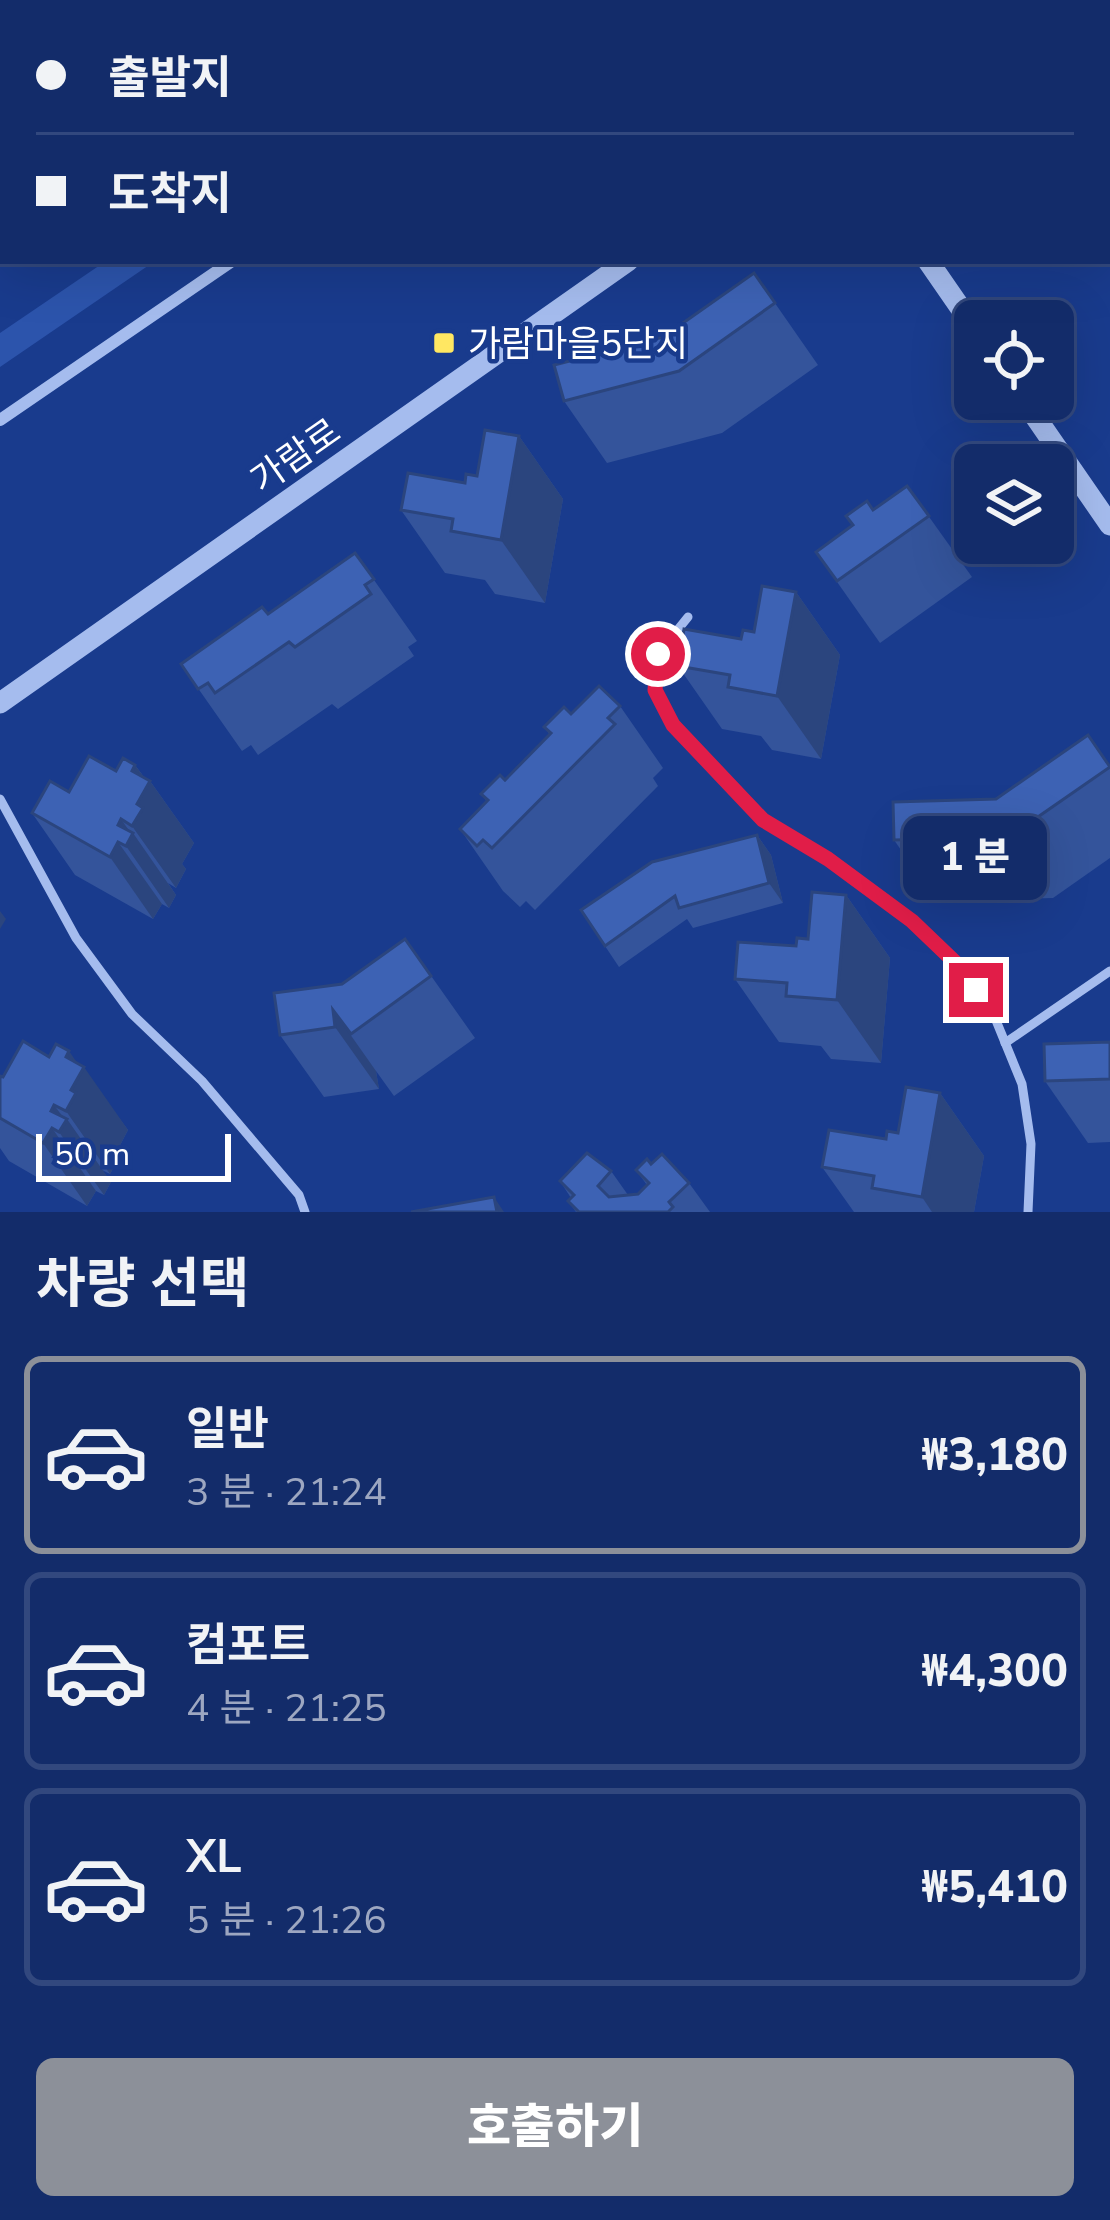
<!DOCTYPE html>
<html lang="ko">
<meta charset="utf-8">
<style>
body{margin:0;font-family:"Nunito Sans","Noto Sans KR",sans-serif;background:#203872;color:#f1f3f6;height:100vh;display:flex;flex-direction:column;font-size:45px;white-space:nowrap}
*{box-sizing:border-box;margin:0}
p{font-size:39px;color:#9da7c1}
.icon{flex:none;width:66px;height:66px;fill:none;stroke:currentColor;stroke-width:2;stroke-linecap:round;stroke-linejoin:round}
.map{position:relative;height:1212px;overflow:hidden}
.sheet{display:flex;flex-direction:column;background:#132c6a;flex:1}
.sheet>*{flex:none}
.hud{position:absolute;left:0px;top:0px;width:1110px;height:264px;box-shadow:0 12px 48px #0002,0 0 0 3px #32487e;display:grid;align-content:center;height:264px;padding:0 36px;background:#132c6a}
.fabs{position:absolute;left:954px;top:300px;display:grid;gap:24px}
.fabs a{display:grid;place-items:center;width:120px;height:120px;border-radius:18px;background:#132c6a;box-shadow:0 12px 48px #0002,0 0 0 3px #32487e;font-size:60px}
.scale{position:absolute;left:36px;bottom:30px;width:195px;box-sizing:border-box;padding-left:12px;border:6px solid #fff;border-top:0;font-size:33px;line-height:42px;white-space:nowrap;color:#fff;-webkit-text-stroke:9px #193b8d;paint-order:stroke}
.end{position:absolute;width:54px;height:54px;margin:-27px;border:15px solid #e11d48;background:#fff;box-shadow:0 0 0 6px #fff}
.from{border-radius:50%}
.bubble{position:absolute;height:84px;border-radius:18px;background:#132c6a;box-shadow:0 12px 48px #0002,0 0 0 3px #32487e;font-size:39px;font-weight:800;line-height:84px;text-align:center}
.hud b{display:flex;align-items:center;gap:42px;height:114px;font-size:45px}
.hud b+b{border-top:3px solid #32487e}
.hud i{width:30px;height:30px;background:#f1f3f6}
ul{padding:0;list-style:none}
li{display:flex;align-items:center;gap:36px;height:198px;margin:0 24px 18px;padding:0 12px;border:6px solid #32487e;border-radius:18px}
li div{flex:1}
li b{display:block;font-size:45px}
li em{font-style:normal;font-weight:800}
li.selected{border-color:#8c9099}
li>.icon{width:108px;height:108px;stroke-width:1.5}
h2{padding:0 36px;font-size:54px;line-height:144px}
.primary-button{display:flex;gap:24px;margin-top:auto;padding:24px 36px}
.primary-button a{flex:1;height:138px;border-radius:18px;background:#8c9099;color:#fff;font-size:48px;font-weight:800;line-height:138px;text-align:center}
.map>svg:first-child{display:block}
</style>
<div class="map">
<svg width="1110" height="1212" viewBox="0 0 1110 1212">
<rect width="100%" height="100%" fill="#193b8d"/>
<polygon fill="#2c54ac" points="106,261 155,261 0,367 0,333"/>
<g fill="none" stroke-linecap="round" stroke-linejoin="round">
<g stroke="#a5bcee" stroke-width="9">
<polyline points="688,617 658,654 654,690 673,725 763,820 828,859 912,921 960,967 993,1013 1022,1084 1031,1144 1028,1212"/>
<polyline points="0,799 76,938 132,1014 202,1081 299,1195 305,1212"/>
<polyline points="1005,1043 1110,971"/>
</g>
<g stroke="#a5bcee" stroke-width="12">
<polyline points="1107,158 1110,163"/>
<polyline points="0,420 232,261"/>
</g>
<g stroke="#a5bcee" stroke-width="21">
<polyline points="748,0 750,3"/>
<polyline points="1019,3 1023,0"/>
<polyline points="928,261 975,329"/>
<polyline points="1023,399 1110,525"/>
<polyline points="0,703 628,261"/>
</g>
</g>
<g fill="#34549b">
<polygon points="352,0 391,0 390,3 354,3"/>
<polygon points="754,273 818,365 722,433 607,463 564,401 663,337"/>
<polygon points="519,436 563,499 545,603 495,594 485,580 445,573 401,510 477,476"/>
<polygon points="907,486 972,577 880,643 816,552"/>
<polygon points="355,553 417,641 408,647 414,656 338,709 332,704 258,755 251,745 242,751 181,664 268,614"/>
<polygon points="796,592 840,655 821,759 772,750 761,736 722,729 678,666 754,632"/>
<polygon points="620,706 663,768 653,778 658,786 535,910 526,901 520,907 503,891 460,829 487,802 481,794 505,780 550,735 544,727 571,714"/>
<polygon points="135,765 144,777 150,781 194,843 182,864 186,869 176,888 168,883 176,895 169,908 162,904 153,919 75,875 32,813 69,792 116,771"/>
<polygon points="1110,767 1110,858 1053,898 937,901 894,840 996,799"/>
<polygon points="757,835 771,855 783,903 693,928 687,919 619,967 605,946"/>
<polygon points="846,895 890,958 881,1063 831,1059 821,1046 779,1042 735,979 808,939"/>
<polygon points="405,939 475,1038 394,1096 376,1071 379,1089 324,1097 280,1035 342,984"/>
<polygon points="1110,1042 1110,1142 1088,1143 1045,1081"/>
<polygon points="49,1057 78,1063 128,1130 117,1151 120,1156 110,1174 102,1170 111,1182 104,1195 96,1191 87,1206 9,1161 0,1148 0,1076 3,1077"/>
<polygon points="940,1093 984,1156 974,1212 854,1212 822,1167 898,1133"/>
<polygon points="651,1164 689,1183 710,1212 576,1212 568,1201 571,1198 560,1181 611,1171 628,1195 638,1194 647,1185 636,1170"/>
</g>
<g fill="#2b457e">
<polygon points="164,0 234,0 233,3 163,3"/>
<polygon points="373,0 391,0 390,3 375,3"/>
<polygon points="519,436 563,499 545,603 501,540"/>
<polygon points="796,592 840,655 821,759 777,696"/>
<polygon points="135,765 149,784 150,781 194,843 182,864 186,869 176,888 132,826 137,804 132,771"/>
<polygon points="121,819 132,835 133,833 176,895 169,908 126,846 118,825"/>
<polygon points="757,835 771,855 783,903 769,883"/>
<polygon points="118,842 162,904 153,919 110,857"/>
<polygon points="846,895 890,958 881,1063 837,1000"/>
<polygon points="0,911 6,919 0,929"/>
<polygon points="333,1010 376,1071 379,1089 335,1027"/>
<polygon points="69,1051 82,1070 84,1067 128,1130 117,1151 120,1156 110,1174 66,1111 71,1090 66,1057"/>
<polygon points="940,1093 984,1156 974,1212 932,1212 922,1197"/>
<polygon points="54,1105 66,1121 67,1119 111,1182 104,1195 59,1132 51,1111"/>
<polygon points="52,1128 96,1191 87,1206 43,1143"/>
<polygon points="494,1197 504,1212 497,1212"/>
</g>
<g fill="#3d62b4" stroke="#2b457e" stroke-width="3">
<polygon points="129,0 164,0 163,3 128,3"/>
<polygon points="754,273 775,303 679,371 564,401 554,365 663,337"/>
<polygon points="485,430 519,436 501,540 451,531 453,519 401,510 408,473 465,483 466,474 477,476"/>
<polygon points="907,486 929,516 837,581 816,552 853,525 846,516 867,501 873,510"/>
<polygon points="355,553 374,579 365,585 371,594 295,647 289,642 215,693 208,683 198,689 181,664 262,607 268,614"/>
<polygon points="762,586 796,592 777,696 728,687 730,675 678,666 684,629 741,639 743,630 754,632"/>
<polygon points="599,686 620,706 608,718 615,724 492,848 483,840 477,846 460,829 488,800 481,794 500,775 505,780 551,733 544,727 564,707 571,714"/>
<polygon points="1088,735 1110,767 1009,837 894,840 893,802 996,799"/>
<polygon points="89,756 116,771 123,758 135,765 132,771 150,781 137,804 143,808 132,826 121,819 118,825 133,833 126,846 118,842 110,857 32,813 50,781 69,792"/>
<polygon points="757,835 769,883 679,908 675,896 605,946 581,910 652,862"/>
<polygon points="812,892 846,895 837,1000 786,996 787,983 735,979 738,942 796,946 797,938 808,939"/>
<polygon points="405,939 431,976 351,1034 333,1010 335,1027 280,1035 274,993 342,984"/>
<polygon points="23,1041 49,1057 56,1044 69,1051 66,1057 84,1067 71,1090 76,1093 66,1111 54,1105 51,1111 67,1119 59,1132 52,1128 43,1143 0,1118 0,1076 3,1077"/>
<polygon points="1110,1042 1110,1079 1045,1081 1044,1044"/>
<polygon points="906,1087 940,1093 922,1197 872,1188 874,1176 822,1167 829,1130 886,1139 887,1131 898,1133"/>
<polygon points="587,1153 611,1171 598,1186 609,1197 638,1194 649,1183 636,1170 647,1159 651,1164 662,1154 689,1183 669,1202 673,1207 668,1212 579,1212 568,1201 574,1195 560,1181"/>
<polygon points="494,1197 497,1212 411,1212"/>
</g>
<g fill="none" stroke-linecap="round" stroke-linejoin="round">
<polyline stroke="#e11d48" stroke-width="15" points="658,654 655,690 673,725 763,820 828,859 912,921 960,967 976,990"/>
</g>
<rect fill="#ffe762" stroke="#193b8d" stroke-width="4.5" x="432" y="331" width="24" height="24" rx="6"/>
<g text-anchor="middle" stroke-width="9" stroke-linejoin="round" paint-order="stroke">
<g font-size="36" fill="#fff" stroke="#193b8d" text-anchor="start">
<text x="468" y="356">가람마을5단지</text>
</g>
<g font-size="36" fill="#fff" stroke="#193b8d">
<text transform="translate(295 455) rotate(-35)" y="13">가람로</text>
</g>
</g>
</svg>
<div class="fabs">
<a><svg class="icon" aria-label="locate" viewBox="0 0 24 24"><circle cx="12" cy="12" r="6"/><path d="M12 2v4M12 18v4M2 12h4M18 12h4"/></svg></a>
<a><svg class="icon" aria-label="layers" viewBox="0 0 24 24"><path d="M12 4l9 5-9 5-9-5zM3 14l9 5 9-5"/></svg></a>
</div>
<div class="scale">50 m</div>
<i class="end from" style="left:658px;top:654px"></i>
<i class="end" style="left:976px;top:990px"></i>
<div class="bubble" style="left:903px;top:816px;width:144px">1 분</div>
<div class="hud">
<b><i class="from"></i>출발지</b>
<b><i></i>도착지</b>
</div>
</div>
<section class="sheet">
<h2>차량 선택</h2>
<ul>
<li class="selected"><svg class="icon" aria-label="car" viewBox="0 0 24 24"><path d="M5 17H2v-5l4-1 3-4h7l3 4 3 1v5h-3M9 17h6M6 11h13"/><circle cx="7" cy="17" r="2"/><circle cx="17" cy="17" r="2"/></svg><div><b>일반</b><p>3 분 · 21:24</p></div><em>₩3,180</em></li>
<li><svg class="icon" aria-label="car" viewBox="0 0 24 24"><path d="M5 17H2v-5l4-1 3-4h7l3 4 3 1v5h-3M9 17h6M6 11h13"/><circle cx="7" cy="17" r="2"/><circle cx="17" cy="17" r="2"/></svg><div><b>컴포트</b><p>4 분 · 21:25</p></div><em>₩4,300</em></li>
<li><svg class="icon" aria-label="car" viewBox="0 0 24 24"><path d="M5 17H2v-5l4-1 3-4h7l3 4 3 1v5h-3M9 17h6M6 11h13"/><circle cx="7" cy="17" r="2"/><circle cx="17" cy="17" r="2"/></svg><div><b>XL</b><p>5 분 · 21:26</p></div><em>₩5,410</em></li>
</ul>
<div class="primary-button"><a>호출하기</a></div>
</section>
